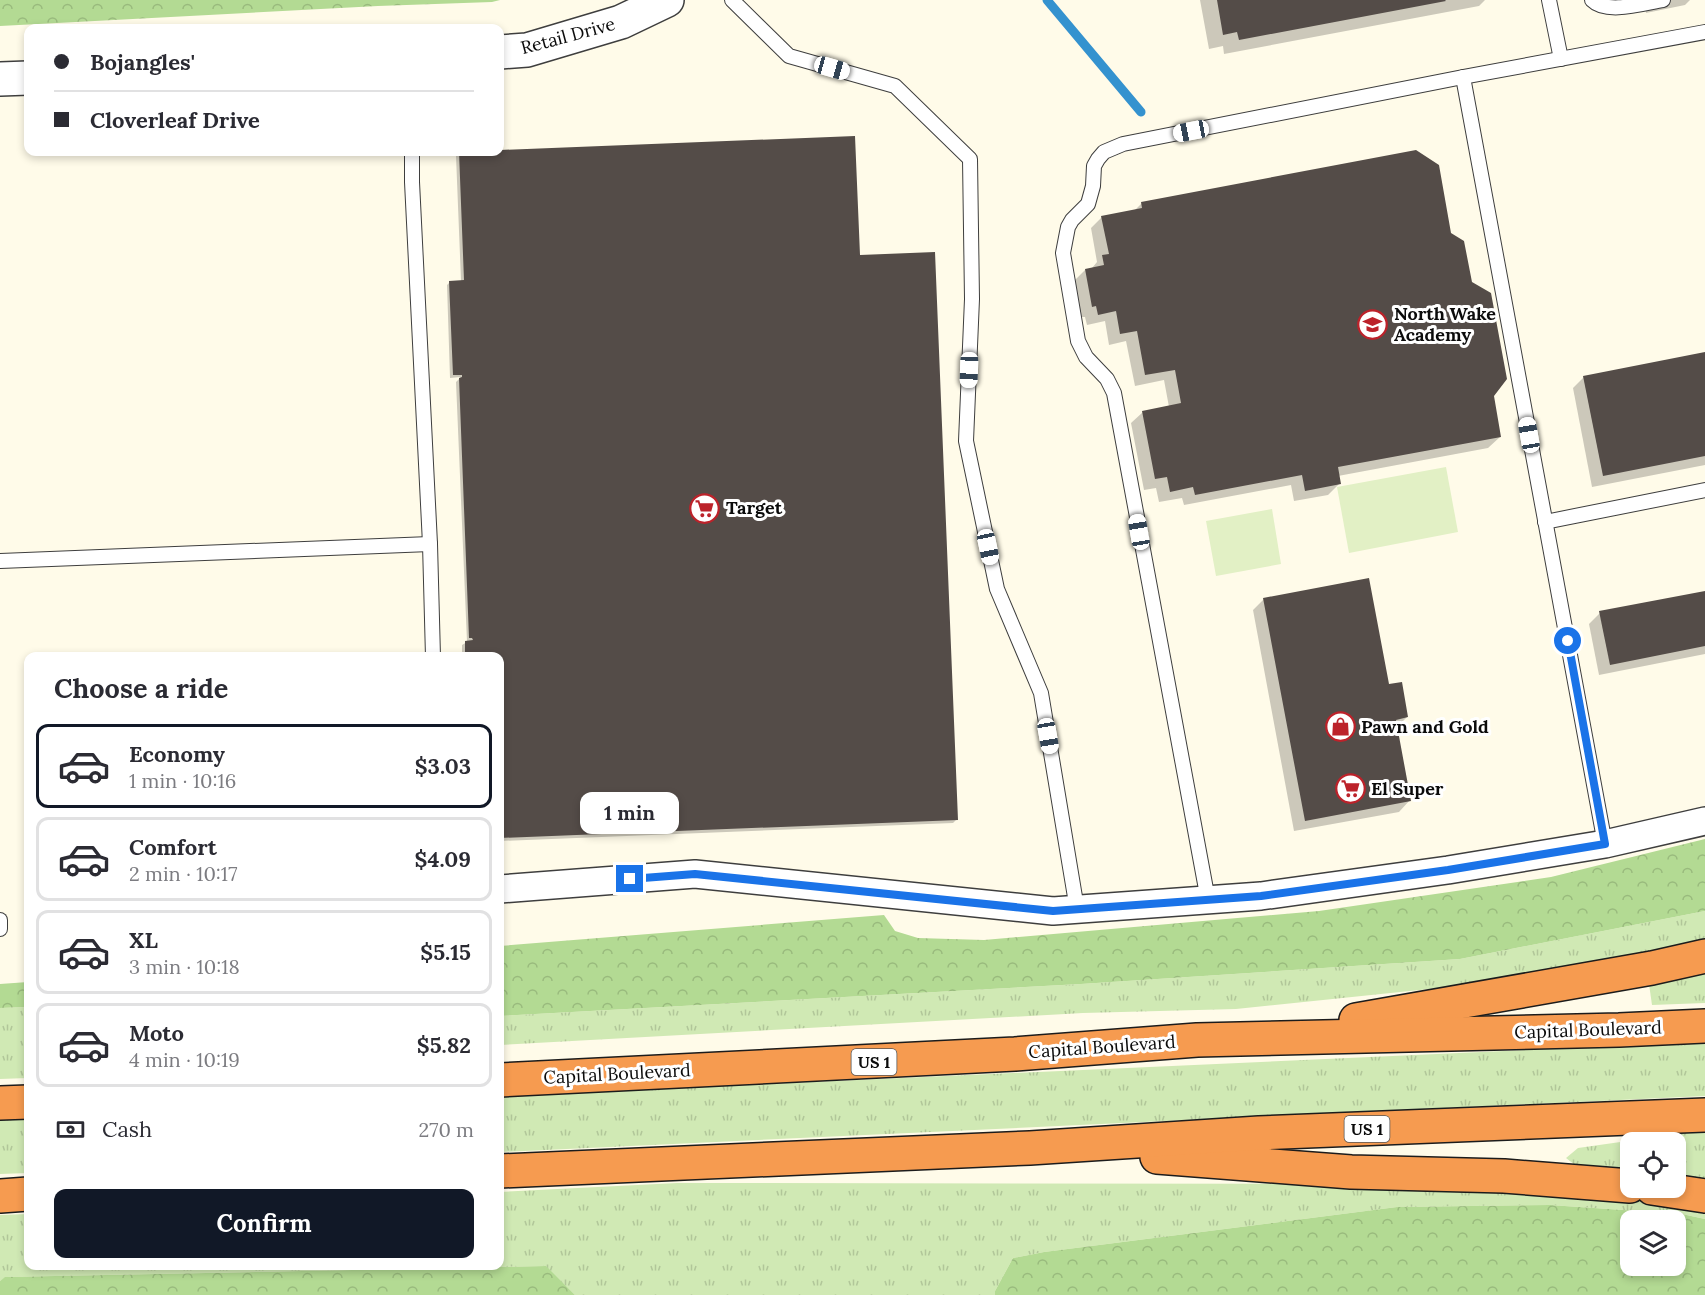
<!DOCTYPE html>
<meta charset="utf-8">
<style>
body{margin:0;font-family:Lora,serif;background:#f7f7f7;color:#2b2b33;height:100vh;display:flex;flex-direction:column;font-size:22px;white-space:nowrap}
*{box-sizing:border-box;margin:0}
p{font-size:20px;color:#7c7c81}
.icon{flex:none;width:33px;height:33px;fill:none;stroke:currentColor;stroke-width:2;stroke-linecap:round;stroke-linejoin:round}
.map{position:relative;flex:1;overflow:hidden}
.panel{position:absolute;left:24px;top:652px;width:480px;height:618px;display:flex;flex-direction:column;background:#fff;border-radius:12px;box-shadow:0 3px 9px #0003}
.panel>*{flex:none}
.guide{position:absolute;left:24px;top:24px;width:480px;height:132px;border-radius:12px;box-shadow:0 3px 9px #0003;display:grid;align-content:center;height:132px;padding:0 30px;background:#fff}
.tools{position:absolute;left:1620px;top:1132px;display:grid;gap:12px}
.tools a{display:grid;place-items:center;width:66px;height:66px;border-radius:12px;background:#fff;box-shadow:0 3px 9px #0003;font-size:30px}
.end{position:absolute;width:27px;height:27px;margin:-14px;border:8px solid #1a73e8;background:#fff;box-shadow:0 0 0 3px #fff}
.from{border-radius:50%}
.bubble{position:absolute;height:42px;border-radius:12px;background:#fff;box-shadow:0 3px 9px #0003;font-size:20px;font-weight:700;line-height:42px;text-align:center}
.car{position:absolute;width:18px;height:36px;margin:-18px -9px;border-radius:8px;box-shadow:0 0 4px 2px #0007;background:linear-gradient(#fff 24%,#345 0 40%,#fff 0 76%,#345 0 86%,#fff 0)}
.guide b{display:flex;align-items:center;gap:21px;height:57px;font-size:22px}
.guide b+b{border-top:2px solid #e1e1e2}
.guide i{width:15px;height:15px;background:#2b2b33}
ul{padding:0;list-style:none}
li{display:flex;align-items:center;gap:18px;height:84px;margin:0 12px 9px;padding:0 18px;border:3px solid #e1e1e2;border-radius:12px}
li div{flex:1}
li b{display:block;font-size:22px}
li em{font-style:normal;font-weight:700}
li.current{border-color:#111827}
li>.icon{width:54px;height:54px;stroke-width:1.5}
h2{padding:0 30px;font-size:27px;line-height:72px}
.pay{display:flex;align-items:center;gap:15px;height:66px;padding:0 30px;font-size:22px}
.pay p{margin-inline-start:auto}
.button{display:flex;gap:12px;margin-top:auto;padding:12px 30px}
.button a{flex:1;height:69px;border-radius:12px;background:#111827;color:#fff;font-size:24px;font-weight:700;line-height:69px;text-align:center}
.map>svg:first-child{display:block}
</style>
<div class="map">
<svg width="1705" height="1295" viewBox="0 0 1705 1295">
<defs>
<pattern id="grass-tufts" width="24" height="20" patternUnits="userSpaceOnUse" patternTransform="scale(1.5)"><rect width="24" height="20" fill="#d0e9b4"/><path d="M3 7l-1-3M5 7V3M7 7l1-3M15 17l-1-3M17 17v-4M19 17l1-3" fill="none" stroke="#b1c699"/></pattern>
<pattern id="forest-crowns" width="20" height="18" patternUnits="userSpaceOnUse" patternTransform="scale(1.5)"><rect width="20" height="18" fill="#b3da93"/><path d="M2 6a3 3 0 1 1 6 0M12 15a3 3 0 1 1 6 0" fill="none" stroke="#99ba7d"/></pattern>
</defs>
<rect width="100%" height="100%" fill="#fffbe9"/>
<g fill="url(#grass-tufts)">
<polygon points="1705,911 1705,942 1487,983 1236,1009 1083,1013 500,1045 500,1016 1081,984 1460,959"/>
<polygon points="1705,971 1705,1003 1652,1005 1649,984"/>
<polygon points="28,1007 28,1078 0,1079 0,1008"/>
<polygon points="1705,1042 1705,1096 500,1152 500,1096"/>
<polygon points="28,1117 28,1173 0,1174 0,1118"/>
<polygon points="1705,1130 1705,1181 1676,1175 1676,1143 1630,1143 1630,1172 1579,1168 1566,1158 1578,1148"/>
<polygon points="677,1183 1413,1184 1670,1200 1705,1206 1705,1219 1682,1214 1550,1205 1397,1207 1044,1252 1013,1258 995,1291 995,1295 575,1295 545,1266 6,1277 0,1281 0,1215 28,1214 28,1266 500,1266 500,1192"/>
</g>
<g fill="url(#forest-crowns)" fill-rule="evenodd">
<polygon points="0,0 500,0 492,2 378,6 0,26"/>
<polygon points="1705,839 1705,911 1460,959 1081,984 500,1016 500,946 884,915 895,931 918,938 984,940 1319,911 1551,877"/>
<polygon points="28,982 28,1007 0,1008 0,984"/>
<path d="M1550 1205 1682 1214 1705 1219V1295H995V1291L1013 1258 1044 1252 1397 1207ZM1630 1221H1676V1266H1630Z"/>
<polygon points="546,1266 575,1295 0,1295 0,1281 5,1277"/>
</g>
<g fill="#e2f0c5">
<polygon points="1446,467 1458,532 1349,553 1337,487"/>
<polygon points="1272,509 1281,564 1216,576 1206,521"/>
</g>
<g fill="#0003">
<polygon points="1200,0 1485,0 1479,6 1224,54 1223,46 1209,49"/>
<polygon points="1644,0 1690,0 1685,5 1646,13"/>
<polygon points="854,138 858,257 956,820 953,823 500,841 500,657 462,657 462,645 467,642 456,382 461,377 450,378 447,285 450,282 461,281 456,156 460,153"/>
<polygon points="1142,203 1450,234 1492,396 1500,437 1488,448 1338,476 1339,484 1328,495 1294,501 1291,485 1184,505 1182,498 1159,502 1156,488 1144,490 1131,423 1143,412 1169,407 1164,380 1135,386 1126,341 1109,345 1105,321 1087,325 1085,317 1081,317 1074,281 1085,270 1092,268 1097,262 1091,228 1102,217 1134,211"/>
<polygon points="1705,354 1705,465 1592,487 1573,388 1584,377"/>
<polygon points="1705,592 1705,654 1599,675 1589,624 1600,613"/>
<polygon points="1264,599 1388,686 1407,717 1396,728 1410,800 1399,812 1294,831 1253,610"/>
</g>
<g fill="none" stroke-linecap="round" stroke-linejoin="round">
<polyline stroke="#3492cf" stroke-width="9" points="1047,0 1141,112"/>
</g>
<g fill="#544c48">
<polygon points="1217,0 1445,0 1446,1 1239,40 1237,32 1223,35"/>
<polygon points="855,136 860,255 935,252 958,820 500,838 500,657 465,657 465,641 473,640 472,638 469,638 459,378 462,377 462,375 453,375 449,281 464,280 459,152 500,152 500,150"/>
<polygon points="1416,150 1439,165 1451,233 1464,241 1472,282 1491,293 1507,379 1494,396 1501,437 1338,467 1341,484 1305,491 1302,475 1195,495 1193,487 1170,492 1167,477 1155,479 1142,411 1181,403 1175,370 1145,375 1137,331 1120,334 1116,311 1098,315 1096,306 1092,307 1085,269 1104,265 1102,255 1109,254 1101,216 1142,208 1141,202"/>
<polygon points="1705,352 1705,456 1603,476 1583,376"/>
<polygon points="1369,578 1389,684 1402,682 1408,717 1396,720 1411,801 1305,821 1263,598"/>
<polygon points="1705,591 1705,646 1610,665 1599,611"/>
</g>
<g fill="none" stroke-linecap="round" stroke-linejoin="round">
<defs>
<g id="service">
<polyline points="732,0 789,56 895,86 970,159 972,299 966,441 997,589 1041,693 1077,909"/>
<polyline points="1549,0 1561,59"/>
<path d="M1592 0C1607 15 1644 3 1663 0"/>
<polyline points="1463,77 1605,844"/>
<polyline points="412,152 412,182 430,544 433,657"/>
<polyline points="1545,522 1705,490"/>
<polyline points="0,561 430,544"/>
<polyline points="1208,900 1114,393 1107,379 1086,357 1078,341 1063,253 1068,227 1072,220 1088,204 1093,186 1094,166 1098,159 1104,152 1123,144 1463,77 1705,32"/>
<polyline points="0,920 0,929"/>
</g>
<polyline id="minor" points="500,889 695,874 1053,911 1261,896 1448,870 1605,844 1705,821"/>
<g id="tertiary">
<polyline points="500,52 527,50 621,22 667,0"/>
<polyline points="0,79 28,78"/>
</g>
<g id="motorway">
<polyline points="1356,1020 1652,968 1705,956"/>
<polyline points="500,1080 1015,1054 1197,1040 1619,1030 1705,1026"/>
<polyline points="0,1103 28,1102"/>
<polyline points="1157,1157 1351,1172 1504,1176 1630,1186"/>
<polyline points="500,1171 1030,1148 1259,1133 1705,1115"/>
<polyline points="1652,1188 1705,1196"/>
<polyline points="0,1196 28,1194"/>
</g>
</defs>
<use href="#service" stroke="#3e3e3e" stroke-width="16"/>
<use href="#minor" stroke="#3e3e3e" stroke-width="30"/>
<use href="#tertiary" stroke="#3e3e3e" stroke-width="36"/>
<use href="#motorway" stroke="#1c1c1c" stroke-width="36"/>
<use href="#service" stroke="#fff" stroke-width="14"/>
<use href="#minor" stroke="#fff" stroke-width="27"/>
<use href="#tertiary" stroke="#fff" stroke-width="33"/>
<use href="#motorway" stroke="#f69b50" stroke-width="33"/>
</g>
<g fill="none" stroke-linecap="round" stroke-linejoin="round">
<polyline stroke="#1a73e8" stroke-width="8" points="630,879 695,874 1053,911 1261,896 1448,870 1605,844 1568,641"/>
</g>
<defs>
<symbol id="school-ring" viewBox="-11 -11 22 22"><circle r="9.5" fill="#fff" stroke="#bc222a" stroke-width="1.5"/><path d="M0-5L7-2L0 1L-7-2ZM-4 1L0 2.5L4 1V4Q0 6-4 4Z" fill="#bc222a"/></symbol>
<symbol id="supermarket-ring" viewBox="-11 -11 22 22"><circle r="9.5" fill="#fff" stroke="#bc222a" stroke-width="1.5"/><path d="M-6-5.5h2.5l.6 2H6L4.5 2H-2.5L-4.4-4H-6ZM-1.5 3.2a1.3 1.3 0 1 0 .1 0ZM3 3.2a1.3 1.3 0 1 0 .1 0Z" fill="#bc222a"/></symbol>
<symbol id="shop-ring" viewBox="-11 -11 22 22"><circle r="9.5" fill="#fff" stroke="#bc222a" stroke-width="1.5"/><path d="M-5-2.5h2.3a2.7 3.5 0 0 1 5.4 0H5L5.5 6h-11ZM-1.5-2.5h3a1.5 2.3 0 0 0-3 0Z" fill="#bc222a"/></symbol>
</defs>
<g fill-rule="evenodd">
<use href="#school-ring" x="1356" y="308" width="33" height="33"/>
<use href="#supermarket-ring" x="688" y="492" width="33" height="33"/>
<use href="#shop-ring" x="1324" y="710" width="33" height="33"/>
<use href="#supermarket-ring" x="1334" y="772" width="33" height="33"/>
</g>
<g text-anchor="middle" stroke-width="6" stroke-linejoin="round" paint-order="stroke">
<g fill="#fff" stroke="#545454" stroke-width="1.5">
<rect x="851.5" y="1049" width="45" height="26" rx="4.5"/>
<rect x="1344.5" y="1116" width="45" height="26" rx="4.5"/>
</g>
<g font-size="16" font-weight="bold" fill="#0b0b0b">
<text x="874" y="1068">US 1</text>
<text x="1367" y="1135">US 1</text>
</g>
<g font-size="18" fill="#0b0b0b" stroke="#fff">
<text transform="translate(568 36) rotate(-15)" y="6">Retail Drive</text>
<text transform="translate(1588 1030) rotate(-2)" y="6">Capital Boulevard</text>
<text transform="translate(1102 1047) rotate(-4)" y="6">Capital Boulevard</text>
<text transform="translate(617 1074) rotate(-3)" y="6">Capital Boulevard</text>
</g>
<g font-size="18" font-weight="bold" fill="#0b0b0b" stroke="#fff" text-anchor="start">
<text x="1394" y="320">North Wake<tspan x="1394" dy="21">Academy</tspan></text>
<text x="726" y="514">Target</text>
<text x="1361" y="733">Pawn and Gold</text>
<text x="1371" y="795">El Super</text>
</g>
</g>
</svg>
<div class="tools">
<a><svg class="icon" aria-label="locate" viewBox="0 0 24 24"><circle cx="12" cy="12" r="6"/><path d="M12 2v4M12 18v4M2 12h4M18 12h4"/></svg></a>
<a><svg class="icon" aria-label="layers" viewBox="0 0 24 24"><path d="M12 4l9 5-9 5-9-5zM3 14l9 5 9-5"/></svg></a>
</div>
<i class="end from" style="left:1568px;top:641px"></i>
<i class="end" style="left:630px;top:879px"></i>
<div class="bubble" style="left:580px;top:792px;width:99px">1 min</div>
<i class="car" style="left:832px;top:68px;rotate:106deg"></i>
<i class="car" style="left:1191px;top:131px;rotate:259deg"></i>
<i class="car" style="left:969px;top:370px;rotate:182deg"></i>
<i class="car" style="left:1529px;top:435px;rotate:350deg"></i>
<i class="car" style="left:1139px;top:532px;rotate:350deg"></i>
<i class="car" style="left:988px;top:547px;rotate:168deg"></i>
<i class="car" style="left:1048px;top:736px;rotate:170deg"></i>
<div class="guide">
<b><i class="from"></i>Bojangles'</b>
<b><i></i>Cloverleaf Drive</b>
</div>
<section class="panel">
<h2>Choose a ride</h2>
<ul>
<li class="current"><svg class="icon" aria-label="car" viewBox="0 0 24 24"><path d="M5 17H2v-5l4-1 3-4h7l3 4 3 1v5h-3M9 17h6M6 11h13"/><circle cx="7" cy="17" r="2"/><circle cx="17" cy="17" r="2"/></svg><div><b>Economy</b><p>1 min · 10:16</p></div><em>$3.03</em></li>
<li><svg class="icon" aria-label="car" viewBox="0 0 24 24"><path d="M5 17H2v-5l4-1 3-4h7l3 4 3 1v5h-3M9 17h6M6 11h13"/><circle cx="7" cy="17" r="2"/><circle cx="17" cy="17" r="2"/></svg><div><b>Comfort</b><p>2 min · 10:17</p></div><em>$4.09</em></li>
<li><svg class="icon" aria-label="car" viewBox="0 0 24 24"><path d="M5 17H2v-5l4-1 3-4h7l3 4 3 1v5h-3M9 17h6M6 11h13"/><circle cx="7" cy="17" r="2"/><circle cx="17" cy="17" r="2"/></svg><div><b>XL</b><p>3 min · 10:18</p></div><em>$5.15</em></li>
<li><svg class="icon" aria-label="car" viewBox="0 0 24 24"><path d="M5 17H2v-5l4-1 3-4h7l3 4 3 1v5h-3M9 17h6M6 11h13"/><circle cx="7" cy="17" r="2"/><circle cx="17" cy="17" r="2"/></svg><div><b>Moto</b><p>4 min · 10:19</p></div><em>$5.82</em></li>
</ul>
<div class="pay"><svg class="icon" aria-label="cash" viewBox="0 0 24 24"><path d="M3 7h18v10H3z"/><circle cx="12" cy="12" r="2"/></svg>Cash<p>270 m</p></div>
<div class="button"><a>Confirm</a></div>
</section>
</div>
